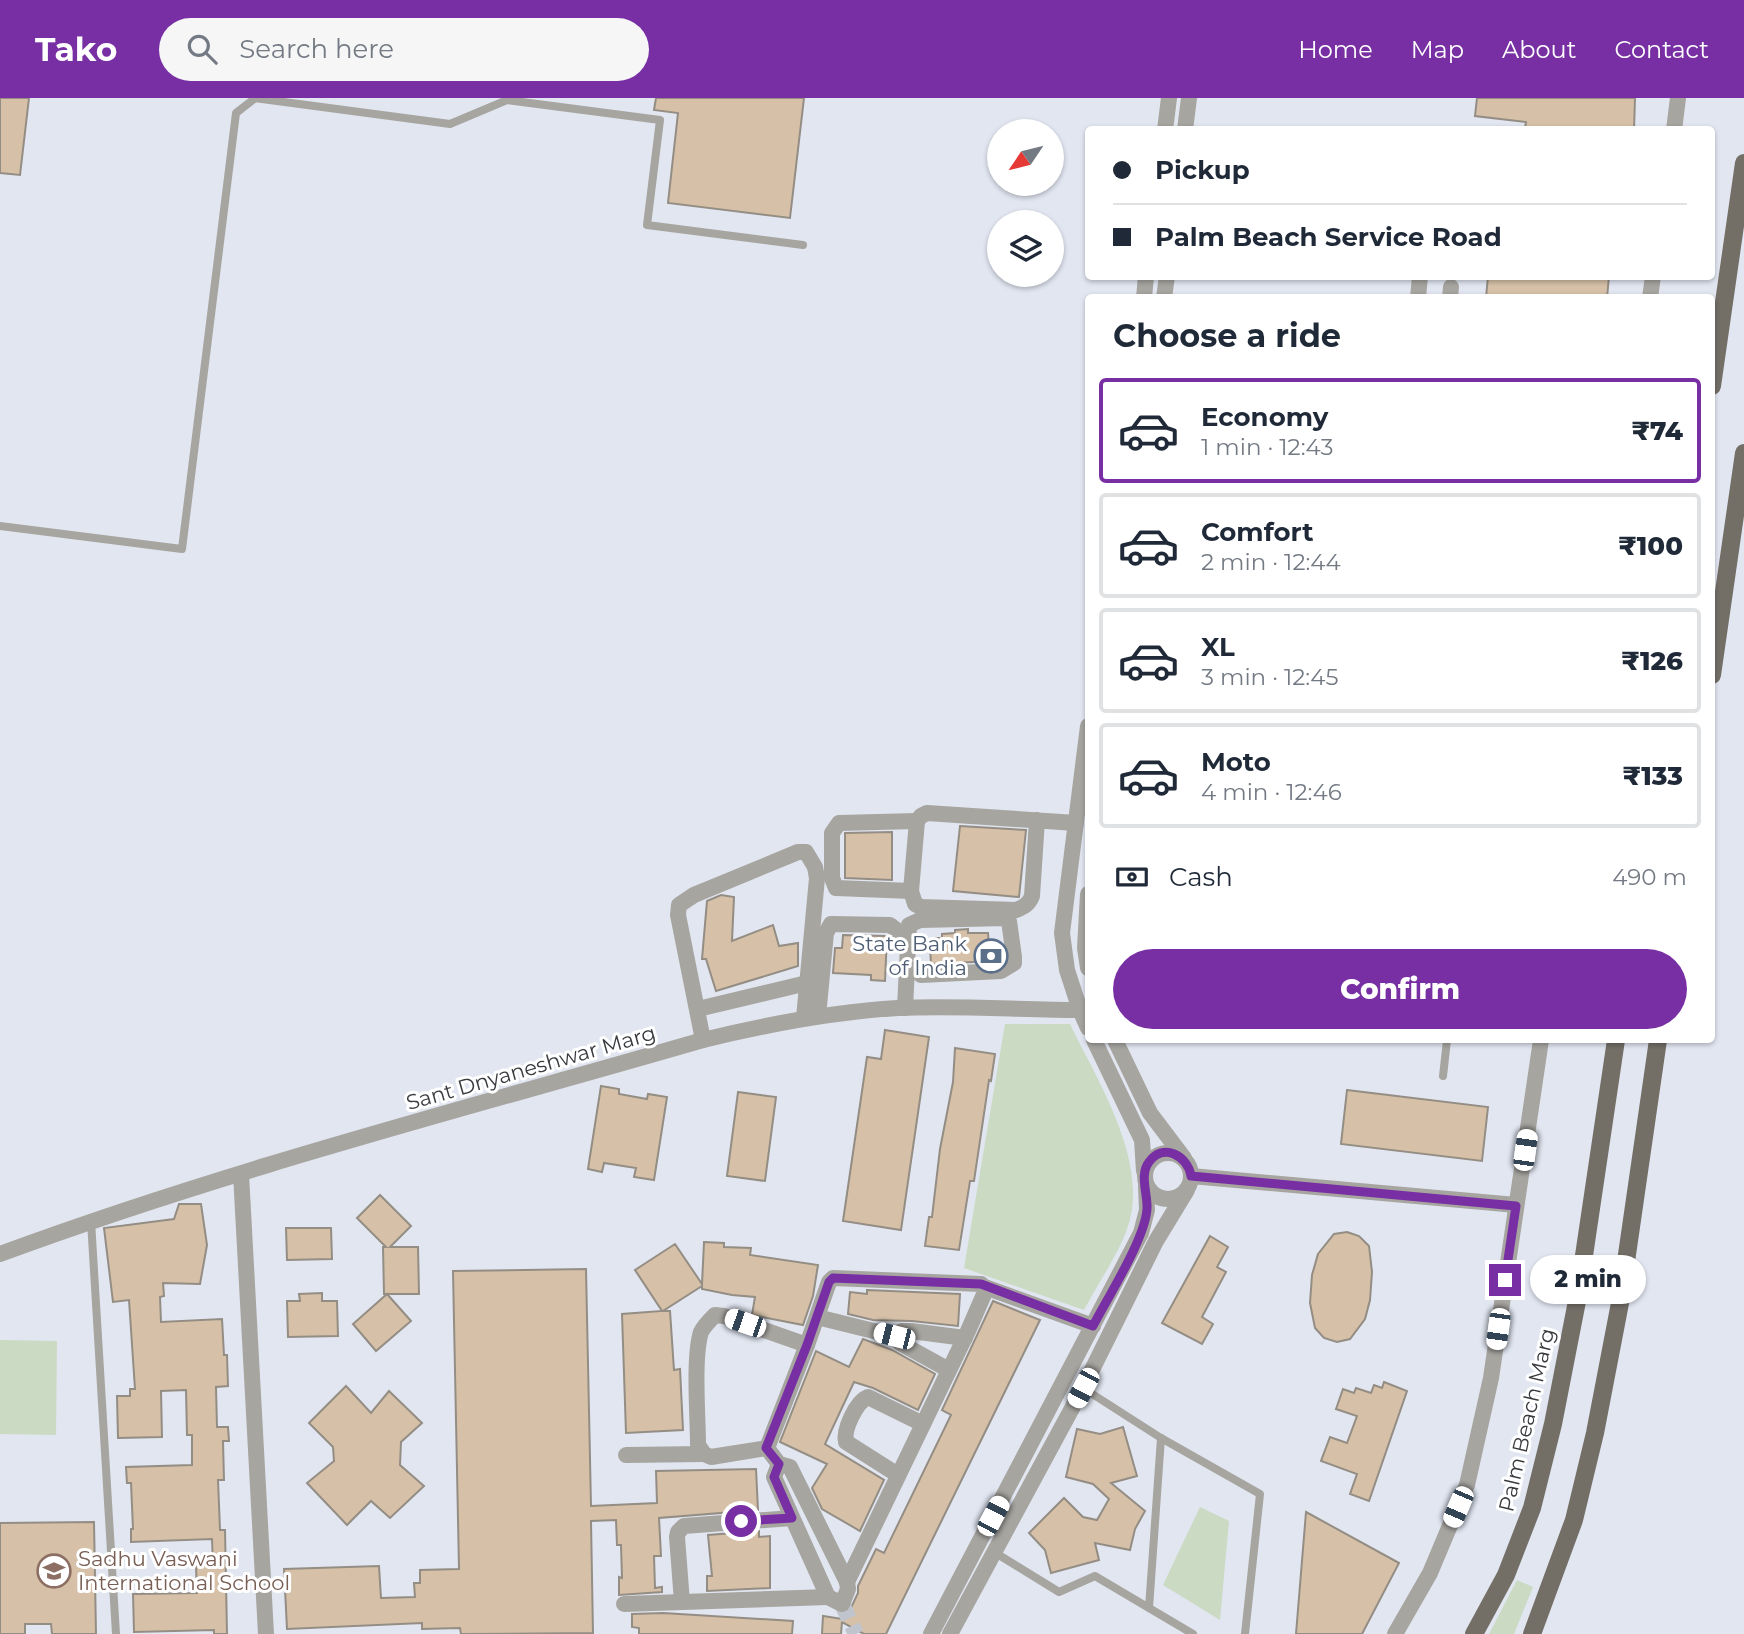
<!DOCTYPE html>
<meta charset="utf-8">
<style>
body{margin:0;font-family:Montserrat,sans-serif;background:#f6f6f7;color:#1f2937;height:100vh;display:flex;flex-direction:column;font-size:26px;white-space:nowrap}
*{box-sizing:border-box;margin:0}
p{font-size:23px;color:#747a83}
.icon{flex:none;width:38px;height:38px;fill:none;stroke:currentColor;stroke-width:2;stroke-linecap:round;stroke-linejoin:round}
.map{position:relative;flex:1;overflow:hidden}
.panel{position:absolute;left:1085px;top:196px;width:630px;height:749px;display:flex;flex-direction:column;background:#fff;border-radius:7px;box-shadow:0 2px 5px #0004}
.panel>*{flex:none}
.guide{position:absolute;left:1085px;top:28px;width:630px;height:154px;border-radius:7px;box-shadow:0 2px 5px #0004;display:grid;align-content:center;height:154px;padding:0 28px;background:#fff}
.needle{width:46px;rotate:235deg}
.tools{position:absolute;left:987px;top:21px;display:grid;gap:14px}
.tools a{display:grid;place-items:center;width:77px;height:77px;border-radius:50%;background:#fff;box-shadow:0 2px 5px #0004;font-size:35px}
.end{position:absolute;width:32px;height:32px;margin:-16px;border:9px solid #772fa3;background:#fff;box-shadow:0 0 0 4px #fff}
.from{border-radius:50%}
.bubble{position:absolute;height:49px;border-radius:24px;background:#fff;box-shadow:0 2px 5px #0004;font-size:23px;font-weight:800;line-height:49px;text-align:center}
.car{position:absolute;width:21px;height:42px;margin:-21px -10px;border-radius:9px;box-shadow:0 0 5px 2px #0007;background:linear-gradient(#fff 24%,#345 0 40%,#fff 0 76%,#345 0 86%,#fff 0)}
.guide b{display:flex;align-items:center;gap:24px;height:66px;font-size:26px}
.guide b+b{border-top:2px solid #e0e1e3}
.guide i{width:18px;height:18px;background:#1f2937}
ul{padding:0;list-style:none}
li{display:flex;align-items:center;gap:21px;height:105px;margin:0 14px 10px;padding:0 14px;border:4px solid #e0e1e3;border-radius:7px}
li div{flex:1}
li b{display:block;font-size:26px}
li em{font-style:normal;font-weight:800}
li.on{border-color:#772fa3}
li>.icon{width:63px;height:63px;stroke-width:1.5}
h2{padding:0 28px;font-size:32px;line-height:84px}
.pay{display:flex;align-items:center;gap:18px;height:77px;padding:0 28px;font-size:26px}
.pay p{margin-inline-start:auto}
.primary-button{display:flex;gap:14px;margin-top:auto;padding:14px 28px}
.primary-button a{flex:1;height:80px;border-radius:42px;background:#772fa3;color:#fff;font-size:28px;font-weight:800;line-height:80px;text-align:center}
header{display:flex;align-items:center;gap:42px;box-sizing:border-box;height:98px;padding:0 35px;background:#772fa3;color:#fff}
header strong{font-size:33px}
nav{display:flex;gap:38px;margin-inline-start:auto;font-size:24px}
.search{width:490px;height:63px;background:#f6f6f7;display:flex;align-items:center;gap:18px;box-sizing:border-box;padding:0 24px;border-radius:38px;color:#747a83;font-size:26px}
.map>svg:first-child{display:block}
</style>
<header>
<strong>Tako</strong>
<div class="search"><svg class="icon" aria-label="search" viewBox="0 0 24 24"><circle cx="10" cy="10" r="6"/><path d="M15 15l6 6"/></svg>Search here</div>
<nav><a>Home</a><a>Map</a><a>About</a><a>Contact</a></nav>
</header>
<div class="map">
<svg width="1744" height="1536" viewBox="0 0 1744 1536">
<rect width="100%" height="100%" fill="#e1e6f1"/>
<g fill="#cbdac2">
<path d="M1005 926H1070C1098 984 1151 1066 1127 1131 1118 1157 1097 1187 1084 1212L964 1170Z"/>
<polygon points="0,1242 57,1243 56,1337 0,1336"/>
<polygon points="1200,1409 1229,1423 1220,1522 1163,1487"/>
<polygon points="1517,1482 1533,1489 1514,1536 1489,1536"/>
</g>
<g fill="#d6c1a8" stroke="#948d84" stroke-width="2">
<polygon points="0,0 29,0 20,77 0,75"/>
<polygon points="656,0 804,0 790,120 668,105 678,15 654,12"/>
<polygon points="1477,0 1635,0 1634,32 1525,30 1526,24 1475,18"/>
<polygon points="1488,178 1609,178 1607,200 1486,200"/>
<polygon points="960,728 1026,732 1019,799 953,793"/>
<polygon points="892,734 892,782 845,780 845,735"/>
<polygon points="721,797 734,799 732,843 773,827 779,848 798,845 798,868 716,893 706,861 702,861 707,803"/>
<polygon points="968,831 968,835 988,835 989,848 993,848 994,863 931,866 930,848 935,847 934,840 942,840 942,836 955,835 955,832"/>
<polygon points="843,837 887,838 885,883 871,882 871,877 833,875 835,850 842,850"/>
<polygon points="885,932 929,939 901,1132 843,1123 867,959 881,961"/>
<polygon points="955,950 995,956 991,983 989,982 974,1083 970,1083 959,1152 925,1148 929,1119 932,1119 940,1051 953,984"/>
<polygon points="601,988 619,991 619,996 647,1001 648,996 667,999 654,1082 634,1079 636,1070 604,1065 602,1074 588,1071"/>
<polygon points="1347,992 1488,1009 1482,1063 1341,1046"/>
<polygon points="738,994 776,999 765,1083 727,1078"/>
<polygon points="380,1097 411,1128 390,1149 418,1149 419,1196 384,1196 383,1149 386,1149 357,1120"/>
<polygon points="179,1106 201,1106 207,1147 200,1186 163,1185 164,1198 160,1199 161,1224 222,1221 224,1257 227,1257 228,1288 216,1289 217,1329 228,1329 229,1343 223,1343 224,1382 218,1382 220,1432 225,1432 227,1536 214,1536 214,1532 134,1534 133,1496 197,1495 196,1468 213,1468 212,1441 131,1444 131,1431 133,1431 131,1385 127,1385 126,1369 192,1367 192,1337 187,1337 186,1292 161,1293 162,1339 118,1340 117,1298 130,1298 130,1291 135,1291 129,1202 113,1204 104,1130 174,1121"/>
<polygon points="286,1130 331,1130 332,1161 287,1162"/>
<polygon points="1347,1134 1359,1138 1369,1148 1372,1174 1370,1202 1365,1221 1350,1241 1337,1244 1324,1240 1315,1230 1310,1205 1312,1177 1318,1156 1334,1136"/>
<polygon points="1210,1138 1228,1149 1217,1169 1226,1174 1202,1219 1213,1226 1202,1246 1162,1225"/>
<polygon points="704,1144 724,1145 724,1149 751,1150 750,1157 818,1167 813,1198 803,1227 752,1217 755,1199 732,1197 702,1191 702,1188 663,1213 670,1213 674,1272 680,1271 683,1332 626,1335 622,1216 662,1213 635,1172 675,1146 702,1186"/>
<polygon points="586,1171 591,1408 657,1405 656,1373 756,1371 758,1412 659,1420 661,1458 654,1458 655,1490 662,1489 662,1494 619,1497 619,1479 622,1480 621,1447 617,1447 616,1422 591,1423 593,1535 461,1536 460,1530 422,1531 422,1525 287,1531 284,1471 379,1468 381,1500 415,1499 414,1485 420,1485 420,1472 459,1471 453,1173"/>
<polygon points="867,1192 960,1196 958,1228 912,1223 873,1222 848,1216 850,1194 867,1196"/>
<polygon points="322,1195 322,1203 337,1203 338,1238 288,1239 287,1203 300,1203 299,1196"/>
<polygon points="387,1196 411,1223 376,1253 353,1226"/>
<polygon points="993,1203 1040,1222 886,1536 864,1536 842,1524 841,1536 822,1536 823,1518 842,1521 844,1516 849,1514 858,1495 858,1488 876,1451 884,1455 951,1317 942,1312"/>
<polygon points="863,1241 892,1252 935,1276 918,1312 873,1290 854,1284 825,1346 884,1382 860,1433 822,1411 812,1390 827,1366 780,1344 816,1253 849,1269"/>
<polygon points="1384,1284 1407,1293 1369,1403 1350,1396 1357,1376 1321,1363 1330,1339 1347,1345 1357,1318 1336,1311 1343,1291 1354,1295 1356,1290 1371,1295 1374,1287 1382,1290"/>
<polygon points="346,1288 371,1315 389,1293 422,1325 401,1344 400,1367 424,1388 390,1420 371,1403 347,1427 307,1385 334,1363 333,1349 309,1325"/>
<polygon points="1123,1329 1137,1378 1111,1385 1145,1413 1135,1431 1130,1452 1095,1445 1099,1462 1051,1475 1045,1452 1029,1435 1064,1400 1083,1419 1097,1422 1109,1401 1093,1386 1066,1379 1077,1331 1100,1336"/>
<polygon points="1306,1414 1399,1465 1362,1536 1296,1536"/>
<polygon points="94,1424 96,1536 52,1536 51,1526 25,1526 25,1536 0,1536 0,1425"/>
<polygon points="759,1433 759,1439 770,1438 770,1490 707,1493 707,1478 712,1478 708,1437"/>
<polygon points="663,1515 793,1523 792,1536 639,1536 639,1530 632,1529 632,1516"/>
</g>
<g fill="none" stroke-linecap="round" stroke-linejoin="round">
<polyline stroke="#bfc4cd" stroke-width="16" stroke-dasharray="16 8" stroke-linecap="butt" points="842,1506 856,1536"/>
<g stroke="#a7a5a0" stroke-width="8">
<polyline points="254,0 450,26 507,2 660,22 647,127 803,147"/>
<polyline points="0,428 182,451 236,15 254,1"/>
<polyline points="1443,978 1447,942"/>
<polyline points="91,1123 116,1536"/>
<polyline points="1083,1290 1161,1340 1260,1396 1245,1536"/>
<polyline points="1161,1340 1149,1510 1193,1536"/>
<polyline points="994,1454 1059,1494 1095,1478 1149,1510"/>
</g>
<g stroke="#a7a5a0" stroke-width="16">
<polyline points="1165,32 1169,0"/>
<polyline points="1185,32 1189,0"/>
<polyline points="1674,32 1678,0"/>
<polyline points="1144,200 1146,178"/>
<polyline points="1164,200 1167,178"/>
<polyline points="1418,200 1420,178"/>
<polyline points="1450,200 1451,189"/>
<polyline points="1650,200 1653,178"/>
<polyline points="1088,628 1062,835 1067,872 1080,912 1088,930"/>
<path d="M1037 722 1032 798C1029 806 1024 809 1016 812L921 809 915 806 911 793 917 723 921 718 927 715 1076 725"/>
<polyline points="911,793 836,790 832,780 832,735 839,725 917,723"/>
<polyline points="1088,796 1085,850 1088,870"/>
<polyline points="905,910 909,827 920,822 1006,820 1009,823 1014,859 1014,865 1001,873 921,877"/>
<polyline points="698,911 807,885"/>
<polyline points="818,918 826,835 831,826 890,827 899,834 901,848"/>
<polyline points="703,942 678,817 679,807 694,797 798,754 806,754 815,769 817,780 804,920"/>
<polyline points="1094,942 1142,1042 1144,1073"/>
<polyline points="1115,942 1150,1015 1184,1060"/>
<circle cx="1168" cy="1078" r="23"/>
<polyline points="241,1076 266,1536"/>
<polyline points="1191,1078 1516,1107"/>
<path d="M0 1156C230 1071 468 1010 703 942 768 926 832 914 898 910 958 907 1020 912 1080 912L1088 910"/>
<polyline points="985,1189 1093,1228"/>
<polyline points="817,1219 894,1238"/>
<polyline points="949,1272 900,1245 894,1238 902,1233 911,1233 965,1240"/>
<polyline points="767,1350 807,1247 829,1184 833,1180 981,1186 985,1194 968,1233 847,1484"/>
<polyline points="767,1350 779,1366 790,1369 847,1484 848,1491 842,1506 828,1499 774,1379 779,1366"/>
<path d="M767 1350 711 1359 704 1356 698 1347C698 1319 693 1259 701 1234 704 1228 710 1222 715 1217L724 1218 807 1247"/>
<polyline points="626,1357 704,1356"/>
<path d="M898 1377 846 1344C843 1332 856 1304 868 1299L923 1326"/>
<polyline points="682,1504 677,1439 678,1434 684,1428 792,1420"/>
<polyline points="624,1506 828,1499"/>
<polyline points="931,1536 1141,1135 1147,1112 1146,1088"/>
<polyline points="950,1536 1083,1290 1156,1143 1187,1092"/>
<polyline points="1395,1536 1430,1475 1467,1387 1491,1280 1541,942"/>
</g>
<g stroke="#736e66" stroke-width="18">
<polyline points="1712,288 1744,65"/>
<polyline points="1712,577 1744,355"/>
<polyline points="1474,1536 1506,1477 1532,1410 1553,1326 1578,1198 1616,942"/>
<polyline points="1532,1536 1574,1422 1595,1335 1620,1205 1658,942"/>
</g>
</g>
<g fill="none" stroke-linecap="round" stroke-linejoin="round">
<path stroke="#772fa3" stroke-width="9" d="M741 1423 792 1420 774 1379 779 1366 766 1350 807 1247 829 1184 833 1180 981 1186 1093 1228C1108 1199 1145 1141 1147 1111 1148 1096 1139 1077 1149 1064 1163 1044 1188 1058 1191 1078L1516 1108 1505 1182"/>
</g>
<defs>
<symbol id="bank-ring" viewBox="-11 -11 22 22"><circle r="9.5" fill="#fff" stroke="#5c6f8a" stroke-width="1.5"/><path d="M-6-4H6V4H-6ZM0-2.3a2.3 2.3 0 1 0 0 4.6a2.3 2.3 0 1 0 0-4.6Z" fill="#5c6f8a"/></symbol>
<symbol id="school-ring" viewBox="-11 -11 22 22"><circle r="9.5" fill="#fff" stroke="#8d6e63" stroke-width="1.5"/><path d="M0-5L7-2L0 1L-7-2ZM-4 1L0 2.5L4 1V4Q0 6-4 4Z" fill="#8d6e63"/></symbol>
</defs>
<g fill-rule="evenodd">
<use href="#bank-ring" x="972" y="839" width="38" height="38"/>
<use href="#school-ring" x="35" y="1454" width="38" height="38"/>
</g>
<g text-anchor="middle" stroke-width="6" stroke-linejoin="round" paint-order="stroke">
<g font-size="21" fill="#4e5e75" stroke="#fff" text-anchor="end">
<text x="967" y="853">State Bank<tspan x="967" dy="24">of India</tspan></text>
</g>
<g font-size="21" fill="#383a3e" stroke="#fff">
<text transform="translate(531 970) rotate(-16)" y="7">Sant Dnyaneshwar Marg</text>
<text transform="translate(1527 1322) rotate(-77)" y="7">Palm Beach Marg</text>
</g>
<g font-size="21" fill="#785e54" stroke="#fff" text-anchor="start">
<text x="78" y="1468">Sadhu Vaswani<tspan x="78" dy="24">International School</tspan></text>
</g>
</g>
</svg>
<div class="tools">
<a><svg class="needle" viewBox="-14 -14 28 28"><path d="M0-13l5 13h-10z" fill="#e53935"/><path d="M0 13l5-13h-10z" fill="#747a83"/></svg></a>
<a><svg class="icon" aria-label="layers" viewBox="0 0 24 24"><path d="M12 4l9 5-9 5-9-5zM3 14l9 5 9-5"/></svg></a>
</div>
<i class="end from" style="left:741px;top:1423px"></i>
<i class="end" style="left:1505px;top:1182px"></i>
<div class="bubble" style="left:1530px;top:1157px;width:116px">2 min</div>
<i class="car" style="left:1525px;top:1052px;rotate:8deg"></i>
<i class="car" style="left:745px;top:1225px;rotate:289deg"></i>
<i class="car" style="left:1498px;top:1231px;rotate:188deg"></i>
<i class="car" style="left:894px;top:1238px;rotate:284deg"></i>
<i class="car" style="left:1083px;top:1290px;rotate:208deg"></i>
<i class="car" style="left:1458px;top:1409px;rotate:203deg"></i>
<i class="car" style="left:993px;top:1418px;rotate:28deg"></i>
<div class="guide">
<b><i class="from"></i>Pickup</b>
<b><i></i>Palm Beach Service Road</b>
</div>
<section class="panel">
<h2>Choose a ride</h2>
<ul>
<li class="on"><svg class="icon" aria-label="car" viewBox="0 0 24 24"><path d="M5 17H2v-5l4-1 3-4h7l3 4 3 1v5h-3M9 17h6M6 11h13"/><circle cx="7" cy="17" r="2"/><circle cx="17" cy="17" r="2"/></svg><div><b>Economy</b><p>1 min · 12:43</p></div><em>₹74</em></li>
<li><svg class="icon" aria-label="car" viewBox="0 0 24 24"><path d="M5 17H2v-5l4-1 3-4h7l3 4 3 1v5h-3M9 17h6M6 11h13"/><circle cx="7" cy="17" r="2"/><circle cx="17" cy="17" r="2"/></svg><div><b>Comfort</b><p>2 min · 12:44</p></div><em>₹100</em></li>
<li><svg class="icon" aria-label="car" viewBox="0 0 24 24"><path d="M5 17H2v-5l4-1 3-4h7l3 4 3 1v5h-3M9 17h6M6 11h13"/><circle cx="7" cy="17" r="2"/><circle cx="17" cy="17" r="2"/></svg><div><b>XL</b><p>3 min · 12:45</p></div><em>₹126</em></li>
<li><svg class="icon" aria-label="car" viewBox="0 0 24 24"><path d="M5 17H2v-5l4-1 3-4h7l3 4 3 1v5h-3M9 17h6M6 11h13"/><circle cx="7" cy="17" r="2"/><circle cx="17" cy="17" r="2"/></svg><div><b>Moto</b><p>4 min · 12:46</p></div><em>₹133</em></li>
</ul>
<div class="pay"><svg class="icon" aria-label="cash" viewBox="0 0 24 24"><path d="M3 7h18v10H3z"/><circle cx="12" cy="12" r="2"/></svg>Cash<p>490 m</p></div>
<div class="primary-button"><a>Confirm</a></div>
</section>
</div>
